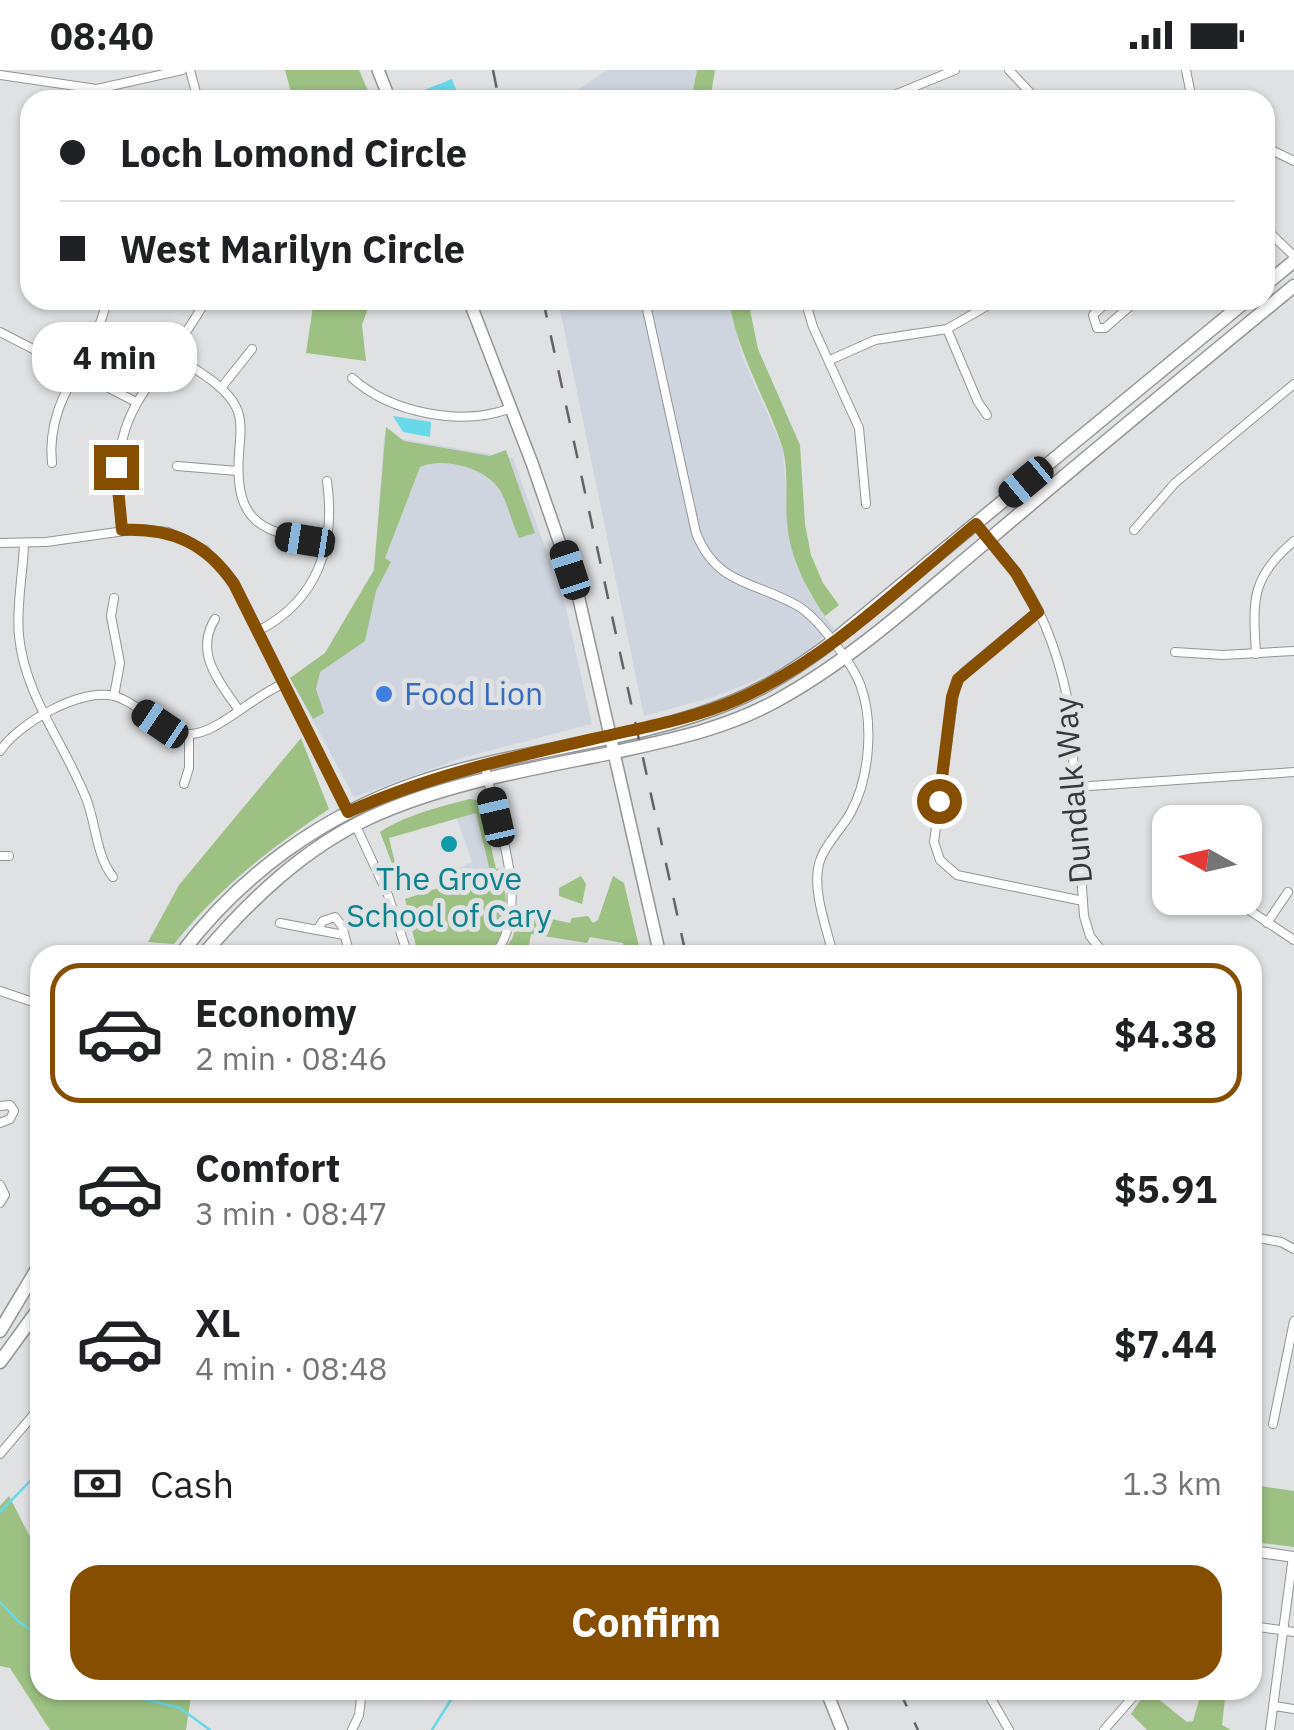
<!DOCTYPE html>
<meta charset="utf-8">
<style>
body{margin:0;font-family:"IBM Plex Sans",sans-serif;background:#f6f6f6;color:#202124;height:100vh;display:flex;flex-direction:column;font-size:38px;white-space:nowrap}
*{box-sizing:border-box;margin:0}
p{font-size:32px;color:#757577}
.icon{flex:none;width:55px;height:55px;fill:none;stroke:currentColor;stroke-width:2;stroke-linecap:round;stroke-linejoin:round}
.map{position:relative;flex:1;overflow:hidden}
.details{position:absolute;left:30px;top:875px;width:1232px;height:755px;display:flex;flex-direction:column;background:#fff;border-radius:30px;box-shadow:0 2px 8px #0004}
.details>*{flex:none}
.banner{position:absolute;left:20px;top:20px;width:1255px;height:220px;border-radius:30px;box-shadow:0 2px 8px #0004;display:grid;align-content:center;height:220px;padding:0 40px;background:#fff}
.needle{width:65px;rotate:278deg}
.tools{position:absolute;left:1152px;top:735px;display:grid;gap:20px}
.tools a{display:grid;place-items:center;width:110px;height:110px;border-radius:20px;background:#fff;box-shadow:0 2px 8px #0004;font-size:50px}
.end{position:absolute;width:45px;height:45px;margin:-22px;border:12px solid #864e00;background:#fff;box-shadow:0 0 0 5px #fff}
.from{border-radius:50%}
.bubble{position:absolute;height:70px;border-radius:30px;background:#fff;box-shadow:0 2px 8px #0004;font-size:32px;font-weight:700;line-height:70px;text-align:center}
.car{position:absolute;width:30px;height:60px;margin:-30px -15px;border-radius:12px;box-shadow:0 0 8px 2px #0007;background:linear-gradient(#222 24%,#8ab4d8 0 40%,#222 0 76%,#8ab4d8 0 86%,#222 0)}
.banner b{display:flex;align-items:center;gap:35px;height:95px;font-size:38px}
.banner b+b{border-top:2px solid #e0e0e0}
.banner i{width:25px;height:25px;background:#202124}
ul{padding:18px 0 0;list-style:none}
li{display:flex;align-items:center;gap:30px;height:140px;margin:0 20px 15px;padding:0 20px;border:5px solid transparent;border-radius:30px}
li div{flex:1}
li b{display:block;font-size:38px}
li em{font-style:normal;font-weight:700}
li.selected{border-color:#864e00}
li>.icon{width:90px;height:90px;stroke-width:1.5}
.pay{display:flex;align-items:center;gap:25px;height:110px;padding:0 40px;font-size:38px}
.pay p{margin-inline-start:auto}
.cta{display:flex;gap:20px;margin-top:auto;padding:20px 40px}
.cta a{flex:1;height:115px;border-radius:30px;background:#864e00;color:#fff;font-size:40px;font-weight:700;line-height:115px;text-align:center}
.status{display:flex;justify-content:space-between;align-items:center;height:70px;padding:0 50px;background:#fff;direction:ltr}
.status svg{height:28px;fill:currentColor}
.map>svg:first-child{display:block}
</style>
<div class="status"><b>08:40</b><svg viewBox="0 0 49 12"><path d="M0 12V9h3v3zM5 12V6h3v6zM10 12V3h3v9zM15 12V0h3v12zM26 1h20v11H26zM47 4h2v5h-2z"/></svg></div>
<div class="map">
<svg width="1294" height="1660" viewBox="0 0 1294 1660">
<rect width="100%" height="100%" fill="#dfe1e3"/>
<g fill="#cfd5de">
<polygon points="607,0 697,0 691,30 562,30"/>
<polygon points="558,230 729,230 742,286 783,379 788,457 796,491 809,523 834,559 783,599 714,627 644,646"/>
<polygon points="384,366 513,388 565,534 592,654 465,687 354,727 290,608 325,583 374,500"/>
<polygon points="476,743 491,801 447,817 444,804 472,792 456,746"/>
</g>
<g fill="#9cc183">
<polygon points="285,0 359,0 372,30 293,30"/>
<polygon points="697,0 715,0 710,30 691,30"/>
<polygon points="314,230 371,230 362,255 366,291 306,283"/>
<path d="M729 230H748L758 279 800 375 805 454 811 485 823 513 839 535 825 546C806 519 790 487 787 453 785 429 789 399 782 376 765 326 737 283 729 230Z"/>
<path d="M386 357 404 371 490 386 506 380 535 463 519 468C512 453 508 435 501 422 488 398 443 386 420 397L385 488 391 492 376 521 365 571 320 602 316 619 324 643 313 649 290 608 325 583 374 500Z"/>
<path d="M301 668 329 739C270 778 219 818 174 874L148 872 179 815Z"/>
<path d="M470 729 477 730 482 737 496 799 501 798C508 830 510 859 489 885H418L405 829 490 801 476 743 389 768 400 814 380 762C404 746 438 737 470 729Z"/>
<polygon points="581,806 586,814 582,834 559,826 559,818"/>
<polygon points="613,806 624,813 641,885 625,885 623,873 590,867 587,873 531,864 528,881 523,885 500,885 512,869 522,839 543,841 542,847 570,853 572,848 588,846 593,853 598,850"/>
<polygon points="1252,1415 1294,1421 1294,1477 1253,1472"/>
<polygon points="9,1426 40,1486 40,1620 192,1620 186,1660 50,1660 10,1598 0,1596 0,1436"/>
<polygon points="1202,1620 1226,1620 1222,1655 1231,1660 1147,1660 1131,1644 1145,1623 1152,1624 1187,1652 1193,1651"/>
</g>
<g fill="#68d9e9">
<polygon points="452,9 459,27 419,30 419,22"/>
<polygon points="393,346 431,352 430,367 403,362"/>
</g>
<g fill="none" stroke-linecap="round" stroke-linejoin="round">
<g stroke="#68d9e9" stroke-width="2.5">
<polyline points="0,1442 40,1401"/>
<polyline points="0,1532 18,1551 40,1566"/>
<polyline points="109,1620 180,1638 210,1660"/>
<polyline points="432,1660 457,1620"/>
</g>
<defs>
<g id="minor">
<polyline points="190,0 198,30"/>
<polyline points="1009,0 1037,30"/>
<polyline points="1186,0 1192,30"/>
<polyline points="0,5 97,19 182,0"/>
<polyline points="776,30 778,30"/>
<polyline points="882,30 955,0"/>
<polyline points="1265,77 1294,91"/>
<polyline points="1265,158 1294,186"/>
<path d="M645 230 696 463C717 516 755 511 798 536 818 548 851 592 860 614 874 651 870 707 851 742 842 759 824 775 819 794 812 822 827 858 833 885"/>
<polyline points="805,230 813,257 859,358 866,434"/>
<polyline points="1109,230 1093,245 1097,258 1105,258 1137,230"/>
<polyline points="947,259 978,332 987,345"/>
<polyline points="0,262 136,332"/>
<path d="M170 282C191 298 224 313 236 337 243 351 240 369 239 384 234 457 265 463 328 473"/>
<polyline points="830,290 875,270 947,259 997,230"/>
<path d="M352 308C391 343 462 357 511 338"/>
<polyline points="221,318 252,279"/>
<path d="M52 393C45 327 94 290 107 230"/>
<polyline points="177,396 238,401"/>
<path d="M976 454C990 473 1008 490 1021 510 1046 547 1063 599 1070 644L1084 846 1090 866 1105 885"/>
<path d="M122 460C103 334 152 326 206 230"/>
<polyline points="1134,460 1175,413 1294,314"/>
<polyline points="0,473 46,472 139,459 168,462 205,480 234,514 348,742"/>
<path d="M24 474C23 505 16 535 19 566 25 626 64 673 86 728 96 753 96 786 113 807"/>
<polyline points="114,528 111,546 120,593 114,626"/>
<polyline points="1038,541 964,602 955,617 934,772 940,790 957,805 1083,831"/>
<path d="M215 549C194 583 219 611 238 639"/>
<path d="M258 561C318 530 336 475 327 411"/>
<polyline points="1175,582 1223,585 1294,581"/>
<path d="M1256 584C1253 531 1250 508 1294 471"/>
<path d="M0 681C18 654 79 618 114 626 141 633 158 663 189 664 216 665 254 625 283 614"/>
<path d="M485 696C495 752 534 837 494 885"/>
<polyline points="184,714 189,698 189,664"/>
<polyline points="1075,717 1294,702"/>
<polyline points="355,754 388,825 408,885"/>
<polyline points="0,786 9,786"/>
<polyline points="1231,828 1294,870"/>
<polyline points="280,853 317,860 323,851 335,847 342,856 350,885"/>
<polyline points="1267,853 1288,822"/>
<polyline points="317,860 344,865"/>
<polyline points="0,921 30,931"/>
<polyline points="0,1036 10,1035 14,1041 10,1049 0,1053"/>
<polyline points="0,1115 5,1125 0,1133"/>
<polyline points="1252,1167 1281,1172 1294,1179"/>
<polyline points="1273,1354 1294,1251"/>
<polyline points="0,1384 40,1337"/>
<polyline points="1252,1556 1294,1562"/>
<polyline points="986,1620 1009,1660"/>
<polyline points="1274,1636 1294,1639"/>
<polyline points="352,1660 359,1645 362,1620"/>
<polyline points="1104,1660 1139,1620"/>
<polyline points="1270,1660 1293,1486"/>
</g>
<polyline id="tertiary" points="1252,1481 1294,1487"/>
<g id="secondary">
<polyline points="378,0 390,30"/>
<polyline points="469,230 532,393 579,529 660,885"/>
<polyline points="826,1620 842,1660"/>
</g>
<g id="primary">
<polyline points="1265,215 1294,191"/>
<path d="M180 885C240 805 323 745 417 713 519 678 635 673 734 631 770 616 801 595 832 572L1247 230"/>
<path d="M203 885C250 830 304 778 371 747 445 713 532 699 611 683 669 670 723 660 776 631 855 588 923 524 992 467 1092 382 1193 299 1294 216"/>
<polyline points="0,1261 40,1194"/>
<polyline points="0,1292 40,1237"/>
</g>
</defs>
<use href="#minor" stroke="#929496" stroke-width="10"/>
<use href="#tertiary" stroke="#929496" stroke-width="12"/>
<use href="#secondary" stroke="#929496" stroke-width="14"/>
<use href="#primary" stroke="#929496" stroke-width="15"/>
<use href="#minor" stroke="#fff" stroke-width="8"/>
<use href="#tertiary" stroke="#fff" stroke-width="10"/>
<use href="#secondary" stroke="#fff" stroke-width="11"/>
<use href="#primary" stroke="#fff" stroke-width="12"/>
<g stroke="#636364" stroke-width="2.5" stroke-dasharray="18 18" stroke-linecap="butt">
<polyline points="493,0 499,30"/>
<polyline points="543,230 686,885"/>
<polyline points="899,1620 918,1660"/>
</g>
</g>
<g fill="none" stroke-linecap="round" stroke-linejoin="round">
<path stroke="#864e00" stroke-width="12" d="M116 397 122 460C172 458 206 473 234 514L348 742C427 706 513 687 597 668 644 657 692 649 736 630 826 591 901 516 976 454L1016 503 1038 542 958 609 952 627 939 731"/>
</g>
<circle fill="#3f7fe0" stroke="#dfe1e3" stroke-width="4" cx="384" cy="624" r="10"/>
<circle fill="#0f9aa8" stroke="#dfe1e3" stroke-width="4" cx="449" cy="774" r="10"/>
<g text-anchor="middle" stroke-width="10" stroke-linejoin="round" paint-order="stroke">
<g font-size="32" fill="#366cbe" stroke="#dfe1e3" text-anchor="start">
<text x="404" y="635">Food Lion</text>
</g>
<g font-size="32" fill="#373738" stroke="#dfe1e3">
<text transform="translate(1073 720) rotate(-95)" y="11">Dundalk Way</text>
</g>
<g font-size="32" fill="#0d838f" stroke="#dfe1e3">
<text x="449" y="820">The Grove<tspan x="449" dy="37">School of Cary</tspan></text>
</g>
</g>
</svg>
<div class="tools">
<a><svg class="needle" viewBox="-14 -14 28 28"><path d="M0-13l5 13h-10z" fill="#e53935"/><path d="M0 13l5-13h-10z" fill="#757577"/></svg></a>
</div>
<i class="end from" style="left:939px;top:731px"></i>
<i class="end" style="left:116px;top:397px"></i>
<div class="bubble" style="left:32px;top:252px;width:165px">4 min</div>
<i class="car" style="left:1026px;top:412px;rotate:230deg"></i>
<i class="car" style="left:305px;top:470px;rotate:279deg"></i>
<i class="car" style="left:570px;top:500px;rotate:342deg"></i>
<i class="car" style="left:160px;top:654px;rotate:304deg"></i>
<i class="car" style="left:496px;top:747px;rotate:347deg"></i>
<div class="banner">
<b><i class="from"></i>Loch Lomond Circle</b>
<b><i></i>West Marilyn Circle</b>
</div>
<section class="details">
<ul>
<li class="selected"><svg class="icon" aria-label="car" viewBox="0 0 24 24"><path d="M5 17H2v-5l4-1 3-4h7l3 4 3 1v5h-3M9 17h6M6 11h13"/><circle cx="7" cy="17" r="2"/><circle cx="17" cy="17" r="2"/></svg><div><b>Economy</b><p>2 min · 08:46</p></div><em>$4.38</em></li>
<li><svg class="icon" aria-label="car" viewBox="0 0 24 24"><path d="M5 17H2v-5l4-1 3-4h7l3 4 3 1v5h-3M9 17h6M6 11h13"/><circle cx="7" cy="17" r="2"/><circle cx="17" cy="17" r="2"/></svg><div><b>Comfort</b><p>3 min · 08:47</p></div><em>$5.91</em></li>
<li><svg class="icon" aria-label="car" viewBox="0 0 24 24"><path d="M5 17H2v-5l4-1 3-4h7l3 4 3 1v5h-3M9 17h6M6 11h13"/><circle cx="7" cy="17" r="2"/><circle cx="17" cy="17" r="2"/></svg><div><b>XL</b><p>4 min · 08:48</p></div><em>$7.44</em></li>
</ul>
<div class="pay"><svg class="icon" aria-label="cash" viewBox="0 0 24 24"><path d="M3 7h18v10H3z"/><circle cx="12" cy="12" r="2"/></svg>Cash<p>1.3 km</p></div>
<div class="cta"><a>Confirm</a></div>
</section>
</div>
